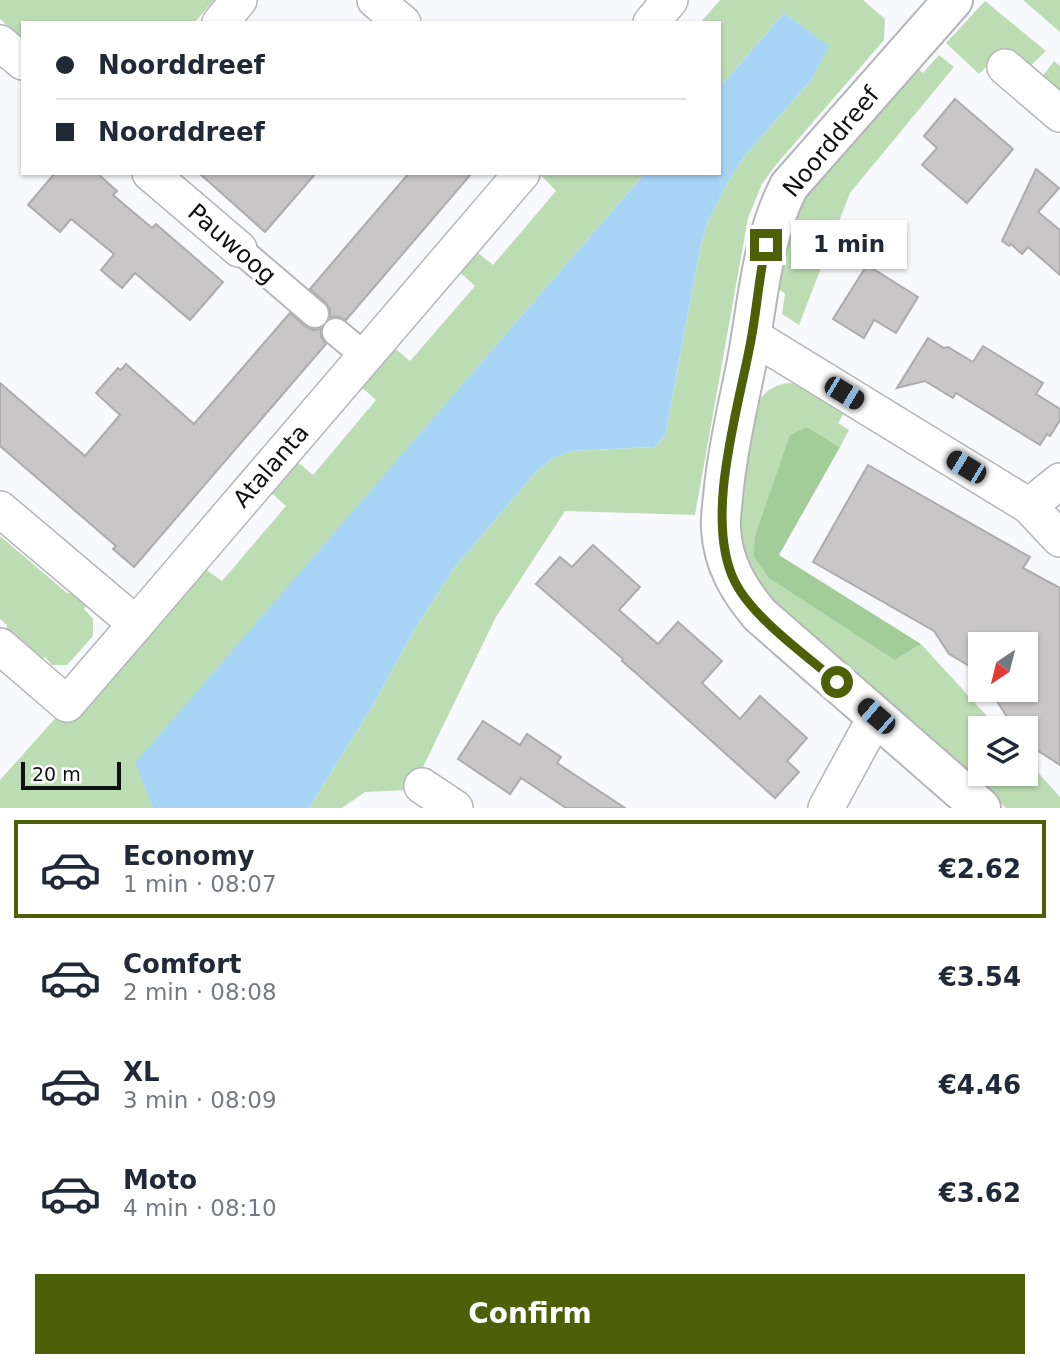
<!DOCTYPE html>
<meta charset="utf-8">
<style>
body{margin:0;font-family:"DejaVu Sans",sans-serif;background:#f2f2f3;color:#1f2937;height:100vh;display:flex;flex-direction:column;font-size:26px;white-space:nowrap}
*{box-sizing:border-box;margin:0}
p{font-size:23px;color:#747a83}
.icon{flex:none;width:38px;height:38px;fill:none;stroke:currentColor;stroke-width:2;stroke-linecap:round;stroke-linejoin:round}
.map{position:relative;height:808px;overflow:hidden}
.details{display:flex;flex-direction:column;background:#fff;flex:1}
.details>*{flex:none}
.guide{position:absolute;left:21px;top:21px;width:700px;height:154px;border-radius:0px;box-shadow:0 2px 5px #0004;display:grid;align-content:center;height:154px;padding:0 35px;background:#fff}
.needle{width:46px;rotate:215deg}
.buttons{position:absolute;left:968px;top:632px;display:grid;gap:14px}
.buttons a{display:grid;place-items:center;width:70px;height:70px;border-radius:0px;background:#fff;box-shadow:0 2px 5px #0004;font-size:35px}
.scale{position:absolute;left:21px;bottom:18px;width:100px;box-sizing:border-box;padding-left:7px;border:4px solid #0f1010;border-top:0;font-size:19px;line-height:24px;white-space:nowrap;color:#0f1010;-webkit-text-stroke:5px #fff;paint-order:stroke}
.end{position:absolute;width:32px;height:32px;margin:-16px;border:9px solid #4d6007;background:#fff;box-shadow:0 0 0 4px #fff}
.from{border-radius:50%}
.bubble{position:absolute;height:49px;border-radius:0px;background:#fff;box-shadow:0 2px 5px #0004;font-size:23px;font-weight:800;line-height:49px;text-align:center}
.car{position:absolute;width:21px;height:42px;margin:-21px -10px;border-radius:9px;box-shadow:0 0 5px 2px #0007;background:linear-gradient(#222 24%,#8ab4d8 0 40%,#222 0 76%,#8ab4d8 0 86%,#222 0)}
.guide b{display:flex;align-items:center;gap:24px;height:66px;font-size:26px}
.guide b+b{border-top:2px solid #e0e1e3}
.guide i{width:18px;height:18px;background:#1f2937}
ul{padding:12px 0 0;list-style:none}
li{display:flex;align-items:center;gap:21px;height:98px;margin:0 14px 10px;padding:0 21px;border:4px solid transparent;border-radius:0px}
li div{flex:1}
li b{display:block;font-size:26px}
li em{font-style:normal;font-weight:800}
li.selected{border-color:#4d6007}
li>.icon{width:63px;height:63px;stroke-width:1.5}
.cta{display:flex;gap:14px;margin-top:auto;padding:14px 35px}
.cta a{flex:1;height:80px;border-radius:0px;background:#4d6007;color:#fff;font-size:28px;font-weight:800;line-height:80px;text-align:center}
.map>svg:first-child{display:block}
</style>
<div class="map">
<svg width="1060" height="808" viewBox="0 0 1060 808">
<rect width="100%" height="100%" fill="#f8f9fc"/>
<g fill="#bcddb3">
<polygon points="0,0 214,0 194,23 23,23 23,39 0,19"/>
<polygon points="720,0 863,0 885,19 884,40 775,166 762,184 748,218 695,515 565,511 496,617 422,769 409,790 365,792 342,808 309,808 373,705 413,632 455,567 536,472 553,458 572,451 654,447 665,436 701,244 708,221 729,180 744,157 812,79 828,46 784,13 719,88 719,23 700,23"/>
<polygon points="1023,0 1060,0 1060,32"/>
<polygon points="985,1 1046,51 1027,69 1005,48 979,74 946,43"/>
<polygon points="939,55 954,67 850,193 799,325 782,314 785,294 776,287 788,214 914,66 923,73"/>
<polygon points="1054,61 1060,66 1060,94 1041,78"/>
<polygon points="539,173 645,173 136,763 153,808 0,808 0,780 60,713 201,566 222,581 286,506 267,489 294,459 313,475 376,400 358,384 391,345 410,361 475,286 456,269 473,249 493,265 556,191"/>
<path d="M788 383 800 384 847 408 838 423 849 430 840 447 807 427 755 536 895 660 921 644 998 728H980V774H1026V759L1060 797V808H1006L759 588 745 568 730 513 755 408C763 393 770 386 788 383Z"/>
<polygon points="0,536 67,593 82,595 90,601 84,609 93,619 93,636 67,665 52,665 45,657 37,664 5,638 7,625 0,619"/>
</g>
<polygon fill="#a4cc99" points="807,427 840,447 779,555 921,644 895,660 769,578 754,557 755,536 790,435"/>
<polygon fill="#a8d5f6" points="784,13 829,46 812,79 744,157 729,180 708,221 701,244 665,436 654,447 572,451 553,458 536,472 455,567 413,632 373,705 309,808 153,808 135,763 645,173 719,173 719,88"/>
<g fill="#c9c6c8" stroke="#aeabad" stroke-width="2">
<polygon points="955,99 1013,149 967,203 922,165 937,148 924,136"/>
<polygon points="1036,169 1059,188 1038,212 1060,230 1060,275 1028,247 1022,254 1011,244 1009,246 1002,241"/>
<polygon points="55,173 97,173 117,191 113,195 152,228 156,224 223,282 190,320 135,273 122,288 101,270 114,254 71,219 60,232 28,205"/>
<polygon points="199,173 316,173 265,232"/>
<polygon points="409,173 472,173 346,320 339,317 330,317 330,309 326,303 310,289"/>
<polygon points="867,265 918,297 896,333 874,320 864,338 833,319"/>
<polygon points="290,313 305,326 313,330 321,329 321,337 326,344 134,567 113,549 116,546 0,446 0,383 85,456 120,415 96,393 118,368 121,370 126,364 194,424"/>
<polygon points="928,338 944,348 948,347 973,362 983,346 1043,383 1036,394 1060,409 1060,420 1050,436 1047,434 1040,445 956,393 953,398 925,381 897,388"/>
<polygon points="868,465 1030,557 1023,568 1060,588 1060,765 1026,743 1026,728 1007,717 990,690 1026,690 1026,644 980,644 980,672 949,654 934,631 813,562"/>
<polygon points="593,545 640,587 619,610 658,644 678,622 722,661 702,683 740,719 760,696 807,738 787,761 799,772 775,798 637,674 622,661 623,659 536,584 560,557 572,567"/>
<polygon points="483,721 520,745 527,734 561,757 557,763 625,808 566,808 521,778 510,794 458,759"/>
</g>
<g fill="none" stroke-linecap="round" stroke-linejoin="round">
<defs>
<g id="pedestrian">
<polyline points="239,249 315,314"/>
<polyline points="336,332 365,356"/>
</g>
<g id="minor">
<polyline points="375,0 403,23"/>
<polyline points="220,23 239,0"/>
<polyline points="651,23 670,0"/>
<polyline points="0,43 23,62"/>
<polyline points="1005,67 1060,114"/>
<polyline points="150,173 239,249"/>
<polyline points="752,336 1029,506 1060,539"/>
<polyline points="1029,506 1060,481"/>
<polyline points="0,509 136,624 522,173"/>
<polyline points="0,646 67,704 136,624"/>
<polyline points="422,786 455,808"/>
<polyline points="826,808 876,716"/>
</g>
<path id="tertiary" d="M953 0 789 186C760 243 758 305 746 366 737 410 727 453 723 497 722 508 720 519 721 529 723 563 738 589 760 615L981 808"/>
</defs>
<use href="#pedestrian" stroke="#b5b6b8" stroke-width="30"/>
<use href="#minor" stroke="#b5b6b8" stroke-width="38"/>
<use href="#tertiary" stroke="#b5b6b8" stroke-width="42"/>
<use href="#pedestrian" stroke="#fff" stroke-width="26"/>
<use href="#minor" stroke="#fff" stroke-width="35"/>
<use href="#tertiary" stroke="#fff" stroke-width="38"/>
</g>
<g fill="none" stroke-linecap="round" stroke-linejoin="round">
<path stroke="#4d6007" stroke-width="9" d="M766 245C759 276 757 308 751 340 739 407 703 519 735 582 753 618 806 655 837 682"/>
</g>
<g text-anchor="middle" stroke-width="6" stroke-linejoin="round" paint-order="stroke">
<g font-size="24" fill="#0f1010" stroke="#fff">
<text transform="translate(831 142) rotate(-50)" y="8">Noorddreef</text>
<text transform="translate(232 244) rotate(41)" y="8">Pauwoog</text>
<text transform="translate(271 466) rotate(-49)" y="8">Atalanta</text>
</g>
</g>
</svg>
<div class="buttons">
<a><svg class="needle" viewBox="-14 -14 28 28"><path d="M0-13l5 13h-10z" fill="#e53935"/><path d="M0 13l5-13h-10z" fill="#747a83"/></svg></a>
<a><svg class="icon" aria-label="layers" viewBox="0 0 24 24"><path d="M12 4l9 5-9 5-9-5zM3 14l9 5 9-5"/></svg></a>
</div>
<div class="scale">20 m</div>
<i class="end from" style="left:837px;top:682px"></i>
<i class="end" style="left:766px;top:245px"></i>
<div class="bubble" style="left:791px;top:220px;width:116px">1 min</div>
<i class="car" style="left:844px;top:393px;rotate:121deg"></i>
<i class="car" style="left:966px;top:467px;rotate:301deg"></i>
<i class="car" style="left:876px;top:716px;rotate:311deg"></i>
<div class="guide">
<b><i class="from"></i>Noorddreef</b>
<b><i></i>Noorddreef</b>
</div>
</div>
<section class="details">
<ul>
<li class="selected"><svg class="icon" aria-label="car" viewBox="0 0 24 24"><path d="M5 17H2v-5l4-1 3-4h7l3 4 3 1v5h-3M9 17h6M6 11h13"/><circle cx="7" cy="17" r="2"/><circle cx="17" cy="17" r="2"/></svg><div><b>Economy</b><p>1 min · 08:07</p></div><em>€2.62</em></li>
<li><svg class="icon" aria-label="car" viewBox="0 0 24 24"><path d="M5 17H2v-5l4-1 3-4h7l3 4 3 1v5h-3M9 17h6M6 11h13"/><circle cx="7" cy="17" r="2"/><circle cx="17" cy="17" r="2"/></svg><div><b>Comfort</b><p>2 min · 08:08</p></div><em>€3.54</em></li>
<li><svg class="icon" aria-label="car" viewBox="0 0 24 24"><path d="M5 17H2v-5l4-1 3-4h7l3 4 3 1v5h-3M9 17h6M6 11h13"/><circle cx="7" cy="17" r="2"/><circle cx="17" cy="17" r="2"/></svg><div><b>XL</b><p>3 min · 08:09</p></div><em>€4.46</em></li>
<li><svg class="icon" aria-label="car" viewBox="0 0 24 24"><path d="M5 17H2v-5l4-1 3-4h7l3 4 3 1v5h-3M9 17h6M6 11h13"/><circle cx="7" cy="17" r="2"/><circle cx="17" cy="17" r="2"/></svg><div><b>Moto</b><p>4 min · 08:10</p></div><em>€3.62</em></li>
</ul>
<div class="cta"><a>Confirm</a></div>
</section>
